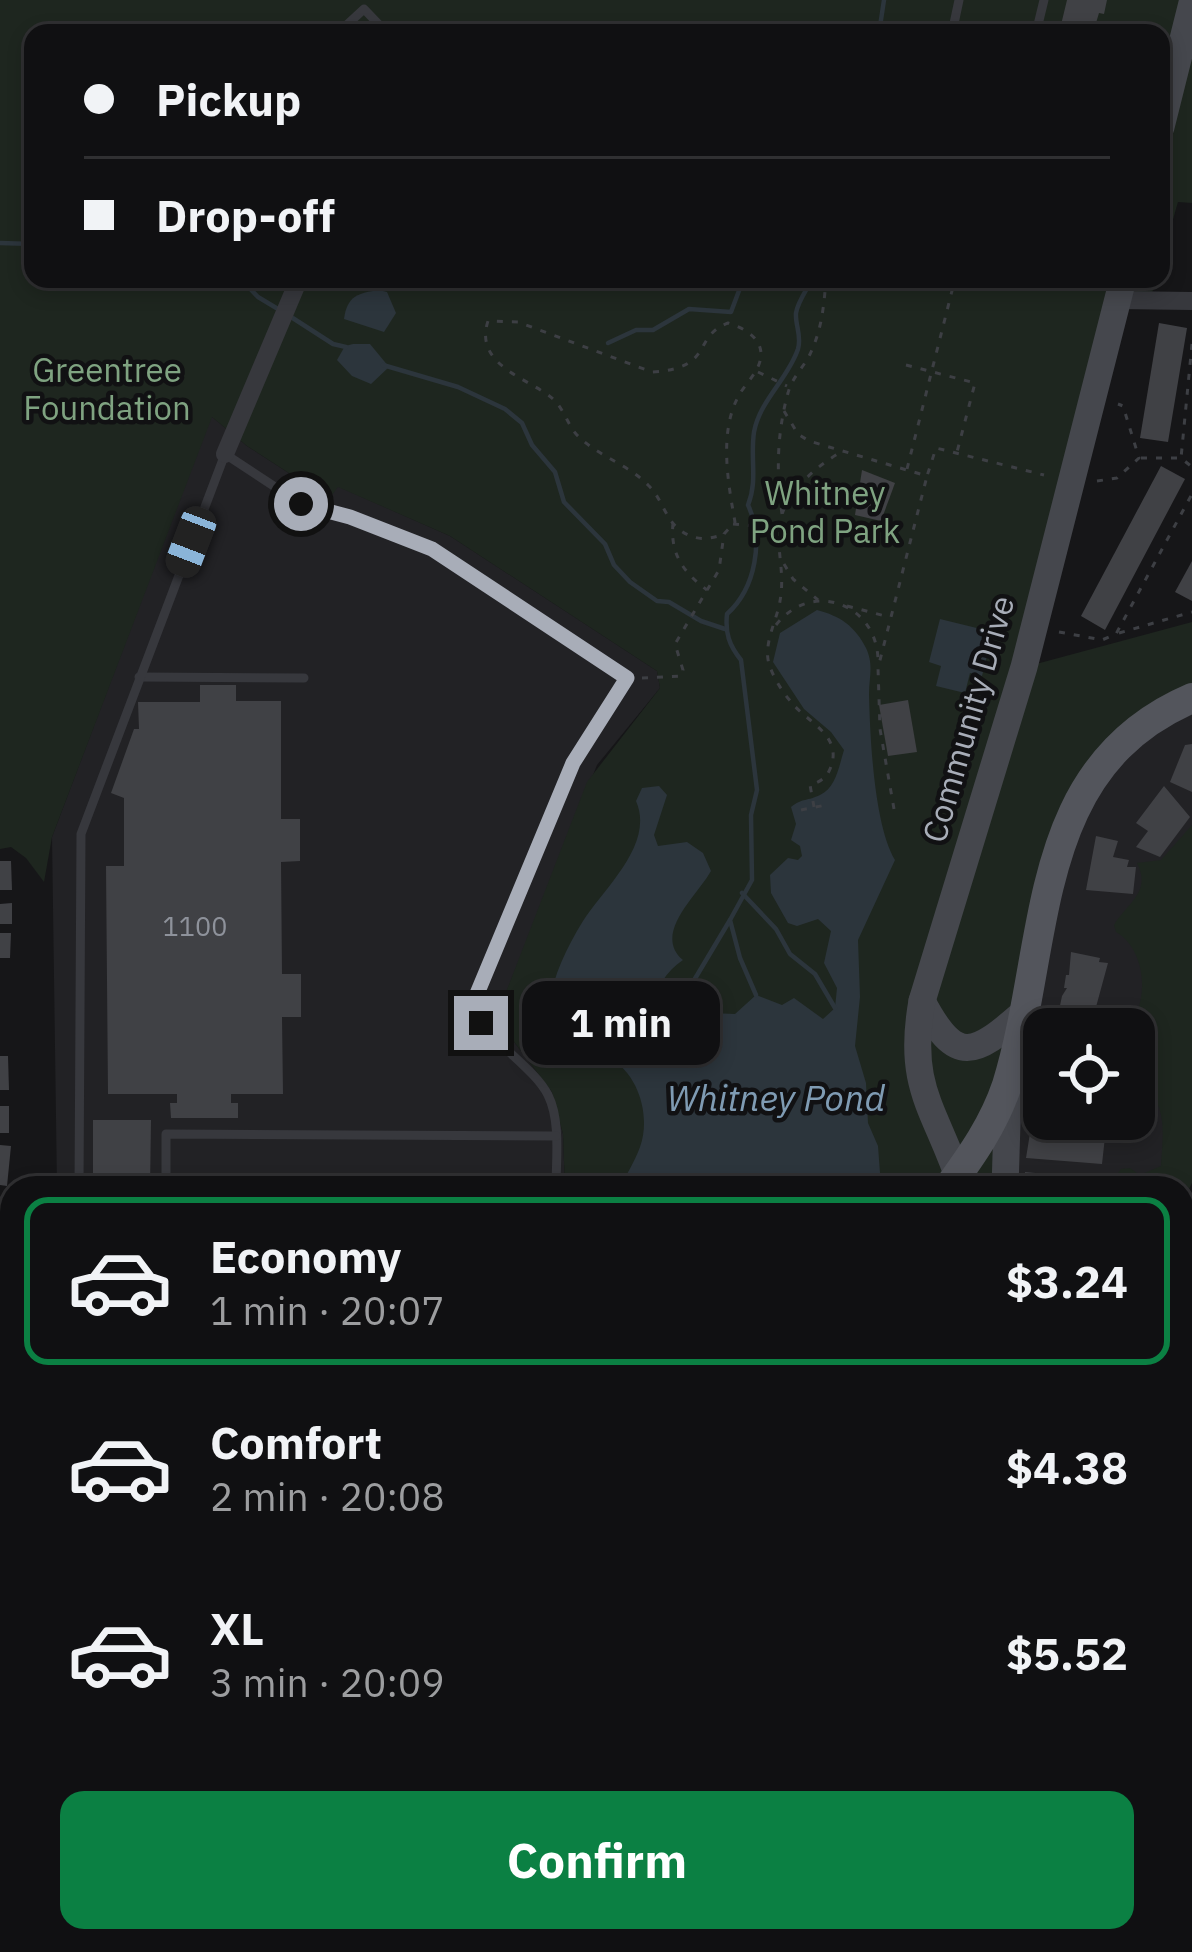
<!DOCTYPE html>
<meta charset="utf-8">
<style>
body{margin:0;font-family:"IBM Plex Sans",sans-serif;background:#19191b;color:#f1f3f6;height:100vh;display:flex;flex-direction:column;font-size:45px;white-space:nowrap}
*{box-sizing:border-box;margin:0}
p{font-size:39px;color:#9c9d9f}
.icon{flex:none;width:66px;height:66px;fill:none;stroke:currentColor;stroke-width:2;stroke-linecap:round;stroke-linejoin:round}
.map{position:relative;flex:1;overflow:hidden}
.side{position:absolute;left:0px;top:1176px;width:1194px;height:777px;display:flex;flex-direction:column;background:#101012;border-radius:36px 36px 0 0;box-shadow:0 6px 18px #0003,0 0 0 3px #303032}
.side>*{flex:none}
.hud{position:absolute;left:24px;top:24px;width:1146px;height:264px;border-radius:24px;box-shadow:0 6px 18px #0003,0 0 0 3px #303032;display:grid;align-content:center;height:264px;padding:0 60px;background:#101012}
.fabs{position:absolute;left:1023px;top:1008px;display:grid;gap:24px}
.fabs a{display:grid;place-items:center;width:132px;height:132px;border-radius:24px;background:#101012;box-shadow:0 6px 18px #0003,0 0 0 3px #303032;font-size:60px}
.end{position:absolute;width:54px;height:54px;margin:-27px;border:15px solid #a8adb8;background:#111;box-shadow:0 0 0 6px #111}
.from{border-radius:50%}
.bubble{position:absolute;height:84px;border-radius:24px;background:#101012;box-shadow:0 6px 18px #0003,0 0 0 3px #303032;font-size:39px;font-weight:800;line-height:84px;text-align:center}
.car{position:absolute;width:36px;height:72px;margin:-36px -18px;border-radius:15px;box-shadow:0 0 9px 3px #0007;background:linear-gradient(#222 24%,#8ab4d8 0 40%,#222 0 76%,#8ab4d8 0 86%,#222 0)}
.hud b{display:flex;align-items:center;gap:42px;height:114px;font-size:45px}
.hud b+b{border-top:3px solid #303032}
.hud i{width:30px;height:30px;background:#f1f3f6}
ul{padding:21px 0 0;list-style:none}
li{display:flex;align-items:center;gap:36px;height:168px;margin:0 24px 18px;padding:0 36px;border:6px solid transparent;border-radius:24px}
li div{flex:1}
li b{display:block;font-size:45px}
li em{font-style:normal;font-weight:800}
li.current{border-color:#0b8043}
li>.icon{width:108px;height:108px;stroke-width:1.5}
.cta{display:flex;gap:24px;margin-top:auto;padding:24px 60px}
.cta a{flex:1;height:138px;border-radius:24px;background:#0b8043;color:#fff;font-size:48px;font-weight:800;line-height:138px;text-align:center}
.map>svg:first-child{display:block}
</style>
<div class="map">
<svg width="1192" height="1952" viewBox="0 0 1192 1952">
<rect width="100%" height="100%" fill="#161618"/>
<g fill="#222225" fill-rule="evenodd">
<polygon points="211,416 247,446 329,499 337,486 450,536 657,671 660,688 597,765 496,1018 552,1092 563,1134 565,1188 57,1188 52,837"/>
<path d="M1192 698V929L1161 1167 1125 1188H1005L1008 1081 1087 786ZM1044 1029H1134V1119H1044Z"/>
<polygon points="0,1409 12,1409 12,1728 0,1776"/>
<polygon points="1182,1514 1187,1562 1192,1563 1192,1952 1092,1952 1090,1941 1182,1941"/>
</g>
<g fill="#1e261f">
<polygon points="0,0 1192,0 1192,203 1178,202 1161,261 1161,33 33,33 33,279 1156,279 1150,301 1117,301 1025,667 1192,622 1192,698 1150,721 1056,852 1005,1188 565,1188 563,1134 552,1092 496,1018 587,782 660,688 657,671 450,536 338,487 329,499 247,446 212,417 52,837 44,882 26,858 11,847 0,849"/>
<path d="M1192 825V1183L1182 1203V1188H1107L1121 1169 1130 1168 1140 1175 1161 1166C1162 1141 1171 1091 1134 1089V1029H1127C1150 1003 1147 950 1116 932L1114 925C1127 903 1152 892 1137 863L1161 860Z"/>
<polygon points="12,1696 12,1941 159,1941 153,1952 0,1952 0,1776 12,1728"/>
<polygon points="182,1941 387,1941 381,1952 177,1952"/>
<polygon points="402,1941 551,1941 554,1952 401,1952"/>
<polygon points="594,1941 1090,1941 1092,1952 598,1952"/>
</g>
<g fill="#2c353c">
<path d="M379 290 387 292 396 313 384 332 344 319C347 296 358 293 379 290Z"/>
<polygon points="353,344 370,344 389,367 371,384 352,376 337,360 345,346"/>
<path d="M817 610C840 616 855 626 866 648 874 665 869 677 869 694 870 737 874 825 895 860L858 940 860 997 855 1046 866 1083 868 1123 878 1146 880 1173 874 1188H620C626 1175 635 1161 640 1147 651 1116 639 1075 610 1058 585 1043 544 1053 549 1006 553 975 567 947 583 921 604 888 655 844 636 801L642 788 659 786 667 795 654 835 658 846 687 842 703 853 711 871C697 896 652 934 683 960 665 972 651 994 654 1016L662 1017 694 983 656 1052 661 1060 675 1057 710 1013 735 1014 756 995 782 1005 794 998 823 1019 835 1008 837 988 824 963 831 931 818 919 797 926 788 923 771 893 770 875 788 858 798 860 802 856 800 846 791 840 796 824 791 807C802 798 808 801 820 795 836 788 839 766 844 750L831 732 804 709 773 662 780 633Z"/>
<polygon points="940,619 993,632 982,676 970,673 965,693 936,686 941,666 929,662"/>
<polygon points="814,1941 951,1941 953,1951 890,1952 886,1945 876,1943 865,1952 811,1952"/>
</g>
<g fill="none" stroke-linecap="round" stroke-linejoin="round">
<g stroke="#2c353c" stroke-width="4.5">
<polyline points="879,33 884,0"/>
<polyline points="0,243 33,244"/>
<polyline points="241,279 258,297 278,309"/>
<polyline points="288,315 333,344 346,347"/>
<polyline points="608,343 636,330 653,330 689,309 731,312 740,288 738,279"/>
<polyline points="383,365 458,387 505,409 522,423 532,445 555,472 564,502 605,544 614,565 630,582 657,601 669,602 701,621 725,629"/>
<polyline points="742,893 776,929 790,954 815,974 835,1008"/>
<polyline points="693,982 730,920"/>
<path d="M756 995 740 958 730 920 752 880 751 815 757 790 741 660C729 645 725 633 727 614 756 588 764 539 748 505 758 480 750 459 754 432 760 400 788 379 798 349 802 336 795 325 796 313 798 301 807 290 812 279"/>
</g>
</g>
<g fill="#404145">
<polygon points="1067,0 1107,0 1104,14 1099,13 1093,33 1059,33"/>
<polygon points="1159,323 1187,328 1168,442 1140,438"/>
<polygon points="1161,466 1185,479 1105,630 1081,616"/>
<polygon points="862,470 895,483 881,521 855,515"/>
<polygon points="1192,561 1192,601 1175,592"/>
<polygon points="200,685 236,685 236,701 281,701 281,819 300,819 300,861 281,862 282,974 301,974 301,1017 282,1017 283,1094 231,1094 231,1103 238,1103 238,1118 171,1118 170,1103 177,1103 177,1094 108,1094 106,866 124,866 124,798 111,793 134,729 139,729 138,702 200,702"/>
<polygon points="908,700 917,752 888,756 879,705"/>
<polygon points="1192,744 1192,792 1170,782 1185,745"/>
<polygon points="1164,786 1190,817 1160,857 1136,847 1148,831 1136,823"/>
<polygon points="1096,836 1118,841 1113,857 1129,860 1127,867 1136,867 1133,894 1086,890"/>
<polygon points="0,861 11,861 12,890 0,890"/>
<polygon points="12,903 12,924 0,924 0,904"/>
<polygon points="0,933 11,933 10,958 0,958"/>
<polygon points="1071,952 1100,958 1099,962 1108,963 1090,1029 1056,1025 1062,996 1067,988 1064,988 1066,975 1069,975"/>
<polygon points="0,1056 8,1056 9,1090 0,1090"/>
<polygon points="1036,1096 1044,1096 1044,1119 1099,1119 1098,1136 1105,1137 1102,1164 1026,1158"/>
<rect x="0" y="1106" width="9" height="27"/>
<polygon points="93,1120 151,1120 150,1188 93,1188"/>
<polygon points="0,1145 11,1146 7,1186 0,1185"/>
<polygon points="1025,1172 1056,1175 1055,1188 1024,1188"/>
<polygon points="0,1197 8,1198 7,1228 0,1228"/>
<polygon points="1182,1260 1186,1269 1192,1267 1192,1298 1182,1302"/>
<polygon points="0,1324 12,1325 10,1352 0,1351"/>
<polygon points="1182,1574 1191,1574 1192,1716 1182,1715"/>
<polygon points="0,1641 8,1641 5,1737 0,1736"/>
<polygon points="1188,1777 1192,1809 1182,1811 1182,1778"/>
<polygon points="1192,1849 1192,1882 1182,1884 1182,1851"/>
</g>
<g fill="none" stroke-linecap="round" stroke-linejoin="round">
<g stroke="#3d3f44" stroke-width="3" stroke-dasharray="6 9" stroke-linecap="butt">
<polyline points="1192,344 1181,458 1192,467"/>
<polyline points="906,365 975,383 957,452"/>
<polyline points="758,372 787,386"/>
<polyline points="784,411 798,434 809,441 927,476 936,448 1044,475"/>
<polyline points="1141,458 1179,458"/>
<polyline points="907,469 955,279"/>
<polyline points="1097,481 1117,478 1139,458 1123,406 1118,404"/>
<path d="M782 514C776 474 777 432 788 393 792 377 805 366 811 352 822 328 824 305 826 279"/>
<path d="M673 523C670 554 683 572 707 590"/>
<polyline points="733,524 777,528"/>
<polyline points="784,564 793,579 818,600"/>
<polyline points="847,606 889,617"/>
<path d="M776 625C812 579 877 604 878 660"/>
<polyline points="1059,632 1102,640 1116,634 1192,494"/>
<polyline points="1119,633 1192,612"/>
<path d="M642 678 681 676 683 670 675 644 719 570 724 534 735 522C728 483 719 433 738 397 745 383 761 371 761 354 761 337 742 327 728 323 691 337 716 368 652 372L518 322 488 321C473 366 531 379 553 399 565 410 568 427 579 437 600 457 629 465 648 485 662 498 665 519 680 530 694 541 709 540 724 534"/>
<path d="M814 807 810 785C819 782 826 779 830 769 844 736 808 723 792 703 783 693 773 677 769 664 763 644 777 620 780 601 785 574 777 552 779 528 782 495 815 467 841 452"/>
<polyline points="894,809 880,729 878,668 927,476"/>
<polyline points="801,810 826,805"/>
<polyline points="641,1941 648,1952"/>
<polyline points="967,1941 967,1952"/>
<polyline points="714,1952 723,1941"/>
<polyline points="794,1952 799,1941"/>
<polyline points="1019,1952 1021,1941"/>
</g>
<g stroke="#37383d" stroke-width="9">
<polyline points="338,33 364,9 387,33"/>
<polyline points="952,33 959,0"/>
<polyline points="1036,33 1044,0"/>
<polyline points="139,677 304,678"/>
<path d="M79 1188 81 834 225 454 301 504 350 517 432 549 627 678 573 763 474 1001C475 1034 532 1063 548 1095 561 1121 556 1160 556 1188"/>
<polyline points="166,1188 166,1134 556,1136"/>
<polyline points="572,1941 575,1952"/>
<polyline points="1160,1941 1162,1945"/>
<polyline points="1126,1948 1126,1952"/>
<polyline points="1134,1949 1135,1952"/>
</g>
<g stroke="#37383d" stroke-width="18">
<polyline points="1117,300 1192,301"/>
<polyline points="225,454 299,279"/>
</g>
<polyline stroke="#37383d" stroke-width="24" points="609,1941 612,1952"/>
<g stroke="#45474d" stroke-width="27">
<polyline points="1161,127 1192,3"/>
<path d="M922 1001C956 1066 974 1056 1023 1013"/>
<path d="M962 1188C937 1110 906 1090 922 1001L1024 667 1123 279"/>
<polyline points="1005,1188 1008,1090"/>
<polyline points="1090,1941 1092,1952"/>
</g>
<g stroke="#53555c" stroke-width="30">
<path d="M948 1188C972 1155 994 1124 1007 1085 1051 943 1028 768 1192 698"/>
<polyline points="0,1542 12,1540"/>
</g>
</g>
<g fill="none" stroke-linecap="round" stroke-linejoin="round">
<polyline stroke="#a8adb8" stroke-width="15" points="301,504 350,517 432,549 627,678 573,763 474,1001 481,1023"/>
</g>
<g text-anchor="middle" stroke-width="9" stroke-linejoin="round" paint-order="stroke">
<g font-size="27" fill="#8e929b">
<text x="195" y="936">1100</text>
</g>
<g font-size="33" fill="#7fa381" stroke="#111113">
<text x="107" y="382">Greentree<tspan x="107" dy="38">Foundation</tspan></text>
<text x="825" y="505">Whitney<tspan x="825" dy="38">Pond Park</tspan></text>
</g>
<g font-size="33" fill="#a8adb8" stroke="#111113">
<text transform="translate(968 719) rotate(-74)" y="12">Community Drive</text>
</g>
<g font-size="36" font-style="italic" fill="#7f9bb3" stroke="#111113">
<text x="776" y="1111">Whitney Pond</text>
</g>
</g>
</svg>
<div class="fabs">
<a><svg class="icon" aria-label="locate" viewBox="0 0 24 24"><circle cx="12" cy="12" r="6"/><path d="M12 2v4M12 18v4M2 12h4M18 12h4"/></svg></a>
</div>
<i class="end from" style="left:301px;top:504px"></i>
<i class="end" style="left:481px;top:1023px"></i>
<div class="bubble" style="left:522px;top:981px;width:198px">1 min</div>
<i class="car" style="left:191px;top:542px;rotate:201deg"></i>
<div class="hud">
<b><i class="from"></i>Pickup</b>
<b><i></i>Drop-off</b>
</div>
<section class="side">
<ul>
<li class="current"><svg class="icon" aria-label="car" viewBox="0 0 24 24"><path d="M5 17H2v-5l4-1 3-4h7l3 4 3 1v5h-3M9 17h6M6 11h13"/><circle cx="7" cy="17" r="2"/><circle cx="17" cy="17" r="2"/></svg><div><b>Economy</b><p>1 min · 20:07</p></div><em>$3.24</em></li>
<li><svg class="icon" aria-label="car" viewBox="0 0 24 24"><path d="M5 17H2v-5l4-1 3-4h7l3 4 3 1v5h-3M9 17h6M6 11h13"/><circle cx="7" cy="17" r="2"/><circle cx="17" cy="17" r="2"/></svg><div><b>Comfort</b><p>2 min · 20:08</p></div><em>$4.38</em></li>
<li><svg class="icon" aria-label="car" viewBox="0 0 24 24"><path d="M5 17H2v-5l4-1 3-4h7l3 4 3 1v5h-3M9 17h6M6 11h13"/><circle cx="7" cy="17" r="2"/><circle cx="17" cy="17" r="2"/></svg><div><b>XL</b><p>3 min · 20:09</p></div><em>$5.52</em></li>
</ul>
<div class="cta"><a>Confirm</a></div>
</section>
</div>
